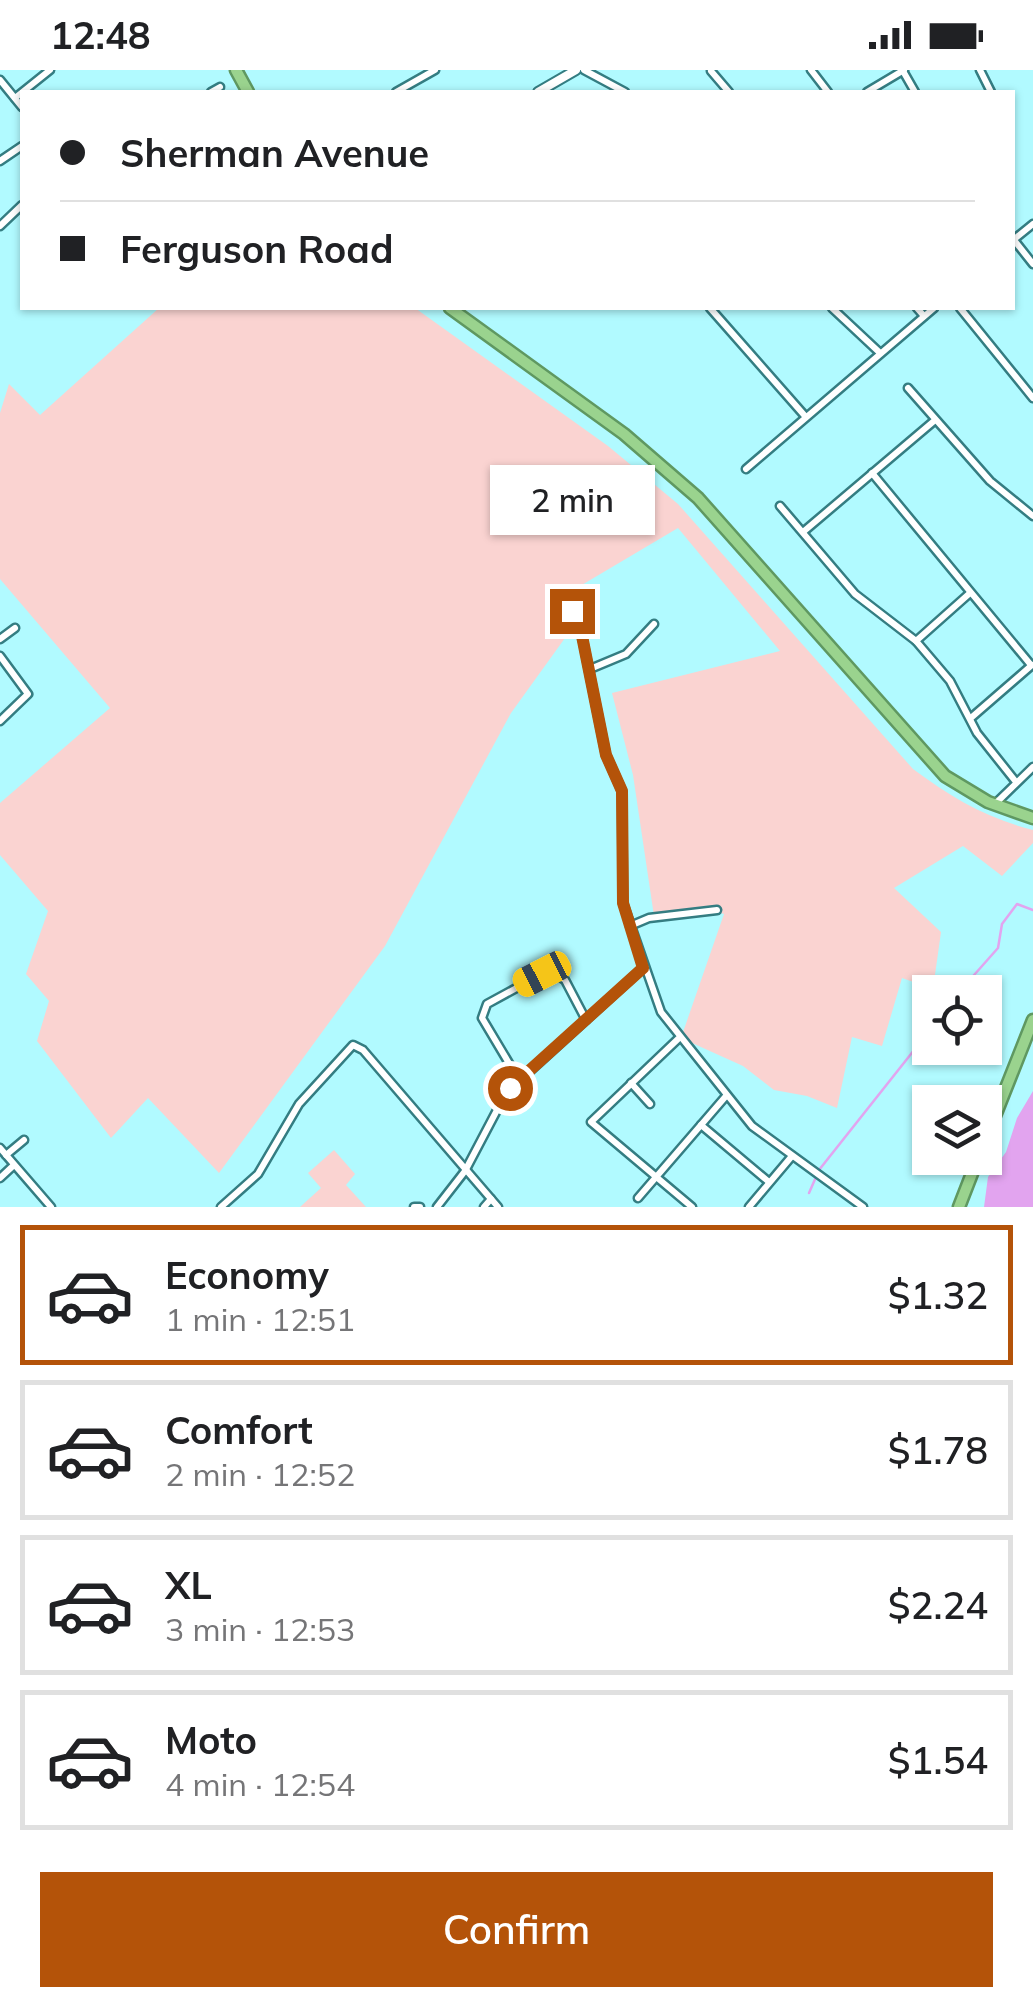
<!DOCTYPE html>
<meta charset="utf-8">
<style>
body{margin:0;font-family:Mulish,sans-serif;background:#f6f6f6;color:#202124;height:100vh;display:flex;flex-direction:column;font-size:38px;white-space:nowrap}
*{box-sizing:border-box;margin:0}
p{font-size:32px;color:#757577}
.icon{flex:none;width:55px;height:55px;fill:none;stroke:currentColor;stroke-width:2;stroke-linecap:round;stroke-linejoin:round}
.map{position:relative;height:1137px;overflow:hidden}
.side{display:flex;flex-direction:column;background:#fff;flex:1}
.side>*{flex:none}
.hud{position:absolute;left:20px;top:20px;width:995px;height:220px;border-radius:0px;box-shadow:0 2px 8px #0004;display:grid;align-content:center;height:220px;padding:0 40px;background:#fff}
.fabs{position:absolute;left:912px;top:905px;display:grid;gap:20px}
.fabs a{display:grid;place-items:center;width:90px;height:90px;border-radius:0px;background:#fff;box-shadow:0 2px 8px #0004;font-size:50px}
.end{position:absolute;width:45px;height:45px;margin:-22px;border:12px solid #b45309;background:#fff;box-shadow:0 0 0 5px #fff}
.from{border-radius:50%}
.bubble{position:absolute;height:70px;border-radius:0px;background:#fff;box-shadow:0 2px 8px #0004;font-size:32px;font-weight:600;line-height:70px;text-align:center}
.car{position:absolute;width:30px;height:60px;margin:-30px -15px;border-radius:12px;box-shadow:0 0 8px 2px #0007;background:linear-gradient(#f5c518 24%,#345 0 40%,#f5c518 0 76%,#345 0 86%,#f5c518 0)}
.hud b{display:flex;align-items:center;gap:35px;height:95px;font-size:38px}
.hud b+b{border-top:2px solid #e0e0e0}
.hud i{width:25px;height:25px;background:#202124}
ul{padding:18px 0 0;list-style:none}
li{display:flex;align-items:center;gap:30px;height:140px;margin:0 20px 15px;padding:0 20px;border:5px solid #e0e0e0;border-radius:0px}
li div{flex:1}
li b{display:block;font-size:38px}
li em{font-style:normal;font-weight:600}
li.selected{border-color:#b45309}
li>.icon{width:90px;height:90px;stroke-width:1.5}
.button{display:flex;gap:20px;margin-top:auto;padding:20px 40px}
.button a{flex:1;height:115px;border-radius:0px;background:#b45309;color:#fff;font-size:40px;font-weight:600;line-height:115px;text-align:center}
.status{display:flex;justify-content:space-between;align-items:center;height:70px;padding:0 50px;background:#fff;direction:ltr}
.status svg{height:28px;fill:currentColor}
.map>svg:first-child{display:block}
</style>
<div class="status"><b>12:48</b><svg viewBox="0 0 49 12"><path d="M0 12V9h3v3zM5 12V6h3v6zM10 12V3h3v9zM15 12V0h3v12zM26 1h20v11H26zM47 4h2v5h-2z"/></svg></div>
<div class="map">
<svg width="1033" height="1137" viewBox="0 0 1033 1137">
<rect width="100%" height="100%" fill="#b1faff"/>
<g fill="#fad3d1">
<path d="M159 238H415L608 376 678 434 913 699C952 728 986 748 1033 760V773L1002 806 963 776 894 818 941 862 933 919 902 908 882 976 852 967 837 1038 807 1026 774 1020 743 996 681 968 724 844 714 841 654 846 633 705 612 623 780 581 678 458 548 535 565 568 511 643 385 876 219 1103 148 1028 111 1068 37 971 49 931 26 904 48 841 0 785V733L110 638 0 509V343L9 314 40 345Z"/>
<polygon points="334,1080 355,1104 346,1115 366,1137 300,1137 321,1118 308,1103"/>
</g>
<polygon fill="#e2a4ef" points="1033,1021 1033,1137 984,1137 988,1107 1006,1082 1017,1048"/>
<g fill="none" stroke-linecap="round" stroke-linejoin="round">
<g stroke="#e2a4ef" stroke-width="2.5">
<polyline points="959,922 998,878 1002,854 1017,834 1033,840"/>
<polyline points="819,1100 930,960"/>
<polyline points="809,1123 816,1107"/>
</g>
<defs>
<g id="minor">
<polyline points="584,0 625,22"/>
<polyline points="811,0 828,22"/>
<polyline points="980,0 991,22"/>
<polyline points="711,1 729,22"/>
<polyline points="903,1 915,22"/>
<polyline points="0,10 22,37"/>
<polyline points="211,22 220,17"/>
<polyline points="396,22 435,0"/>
<polyline points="867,22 904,0"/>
<polyline points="15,28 50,0"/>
<polyline points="0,91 22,76"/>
<polyline points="0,156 22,135"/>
<polyline points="1014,170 1033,194"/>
<polyline points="1012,171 1033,154"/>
<polyline points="710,238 805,346"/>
<polyline points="832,238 879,282"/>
<polyline points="917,238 924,246"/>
<polyline points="960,238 1033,328"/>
<polyline points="908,318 990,411 1033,446"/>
<polyline points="746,399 934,238"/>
<polyline points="872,403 1031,595"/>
<polyline points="780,436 855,524 916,571 950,611 977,663 1016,712"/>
<polyline points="803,462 934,351"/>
<polyline points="561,528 581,561 606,685 622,721 623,833 661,942 752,1056 863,1137"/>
<polyline points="0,569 15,558"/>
<polyline points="916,571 970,523"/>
<polyline points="0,586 28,624 0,651"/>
<polyline points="590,599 626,584 654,554"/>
<polyline points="972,647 1032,595"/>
<polyline points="995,734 1033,697"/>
<polyline points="630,856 649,848 717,840"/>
<polyline points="678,969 591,1052 692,1137"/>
<polyline points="519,1010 482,948 487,934 542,904 554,903 565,910 586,950"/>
<polyline points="631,1013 650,1034"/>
<polyline points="701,1055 769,1112"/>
<polyline points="0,1078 51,1137"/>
<polyline points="6,1085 24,1070"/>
<polyline points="0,1108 14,1095"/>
<polyline points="638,1128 726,1026"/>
<polyline points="221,1137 258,1104 299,1034 353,975 363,980 498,1137"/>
<polyline points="414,1137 420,1137"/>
<polyline points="437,1137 465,1101 506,1023 643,898"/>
<polyline points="484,1137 491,1129"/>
<polyline points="749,1137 792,1086"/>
</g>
<polyline id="tertiary" points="538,22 576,0"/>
<g id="trunk">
<polyline points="236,0 248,22"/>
<polyline points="450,238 624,364 698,428 945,706 988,732 1033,748"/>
<polyline points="985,1071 1033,950"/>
<polyline points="959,1137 978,1088"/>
</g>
</defs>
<use href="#minor" stroke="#347d82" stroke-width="11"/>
<use href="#tertiary" stroke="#347d82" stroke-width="12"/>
<use href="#trunk" stroke="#5f9861" stroke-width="15"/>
<use href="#minor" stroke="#fff" stroke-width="6"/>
<use href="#tertiary" stroke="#fff" stroke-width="8"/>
<use href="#trunk" stroke="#9ad38e" stroke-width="10"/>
</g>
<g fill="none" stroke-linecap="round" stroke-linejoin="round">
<polyline stroke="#b45309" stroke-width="12" points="510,1018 643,898 623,833 622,721 606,685 581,561 572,541"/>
</g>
</svg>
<div class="fabs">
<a><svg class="icon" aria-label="locate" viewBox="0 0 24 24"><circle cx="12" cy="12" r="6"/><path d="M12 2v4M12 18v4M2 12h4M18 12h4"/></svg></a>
<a><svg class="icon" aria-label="layers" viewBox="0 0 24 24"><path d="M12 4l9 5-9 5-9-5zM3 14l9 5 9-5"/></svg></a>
</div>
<i class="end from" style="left:510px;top:1018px"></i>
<i class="end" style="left:572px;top:541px"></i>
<div class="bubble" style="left:490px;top:395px;width:165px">2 min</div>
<i class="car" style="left:542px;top:904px;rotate:243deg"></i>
<div class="hud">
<b><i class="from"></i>Sherman Avenue</b>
<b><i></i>Ferguson Road</b>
</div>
</div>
<section class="side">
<ul>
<li class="selected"><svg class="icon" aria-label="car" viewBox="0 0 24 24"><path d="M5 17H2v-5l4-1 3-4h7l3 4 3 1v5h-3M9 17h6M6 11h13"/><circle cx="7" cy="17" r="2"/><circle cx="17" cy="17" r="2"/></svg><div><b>Economy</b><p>1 min · 12:51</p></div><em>$1.32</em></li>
<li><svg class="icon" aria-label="car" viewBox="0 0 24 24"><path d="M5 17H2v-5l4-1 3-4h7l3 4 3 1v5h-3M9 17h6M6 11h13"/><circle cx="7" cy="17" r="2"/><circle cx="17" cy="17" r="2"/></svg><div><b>Comfort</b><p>2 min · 12:52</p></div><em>$1.78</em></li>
<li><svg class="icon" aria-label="car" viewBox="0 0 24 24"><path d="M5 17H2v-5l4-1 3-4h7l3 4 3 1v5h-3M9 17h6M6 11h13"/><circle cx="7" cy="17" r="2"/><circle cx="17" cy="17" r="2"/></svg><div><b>XL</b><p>3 min · 12:53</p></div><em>$2.24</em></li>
<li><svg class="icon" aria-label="car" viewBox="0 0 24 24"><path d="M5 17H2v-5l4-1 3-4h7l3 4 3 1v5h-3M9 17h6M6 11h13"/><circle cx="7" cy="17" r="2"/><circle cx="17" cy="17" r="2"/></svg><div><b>Moto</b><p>4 min · 12:54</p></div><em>$1.54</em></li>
</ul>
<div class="button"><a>Confirm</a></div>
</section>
